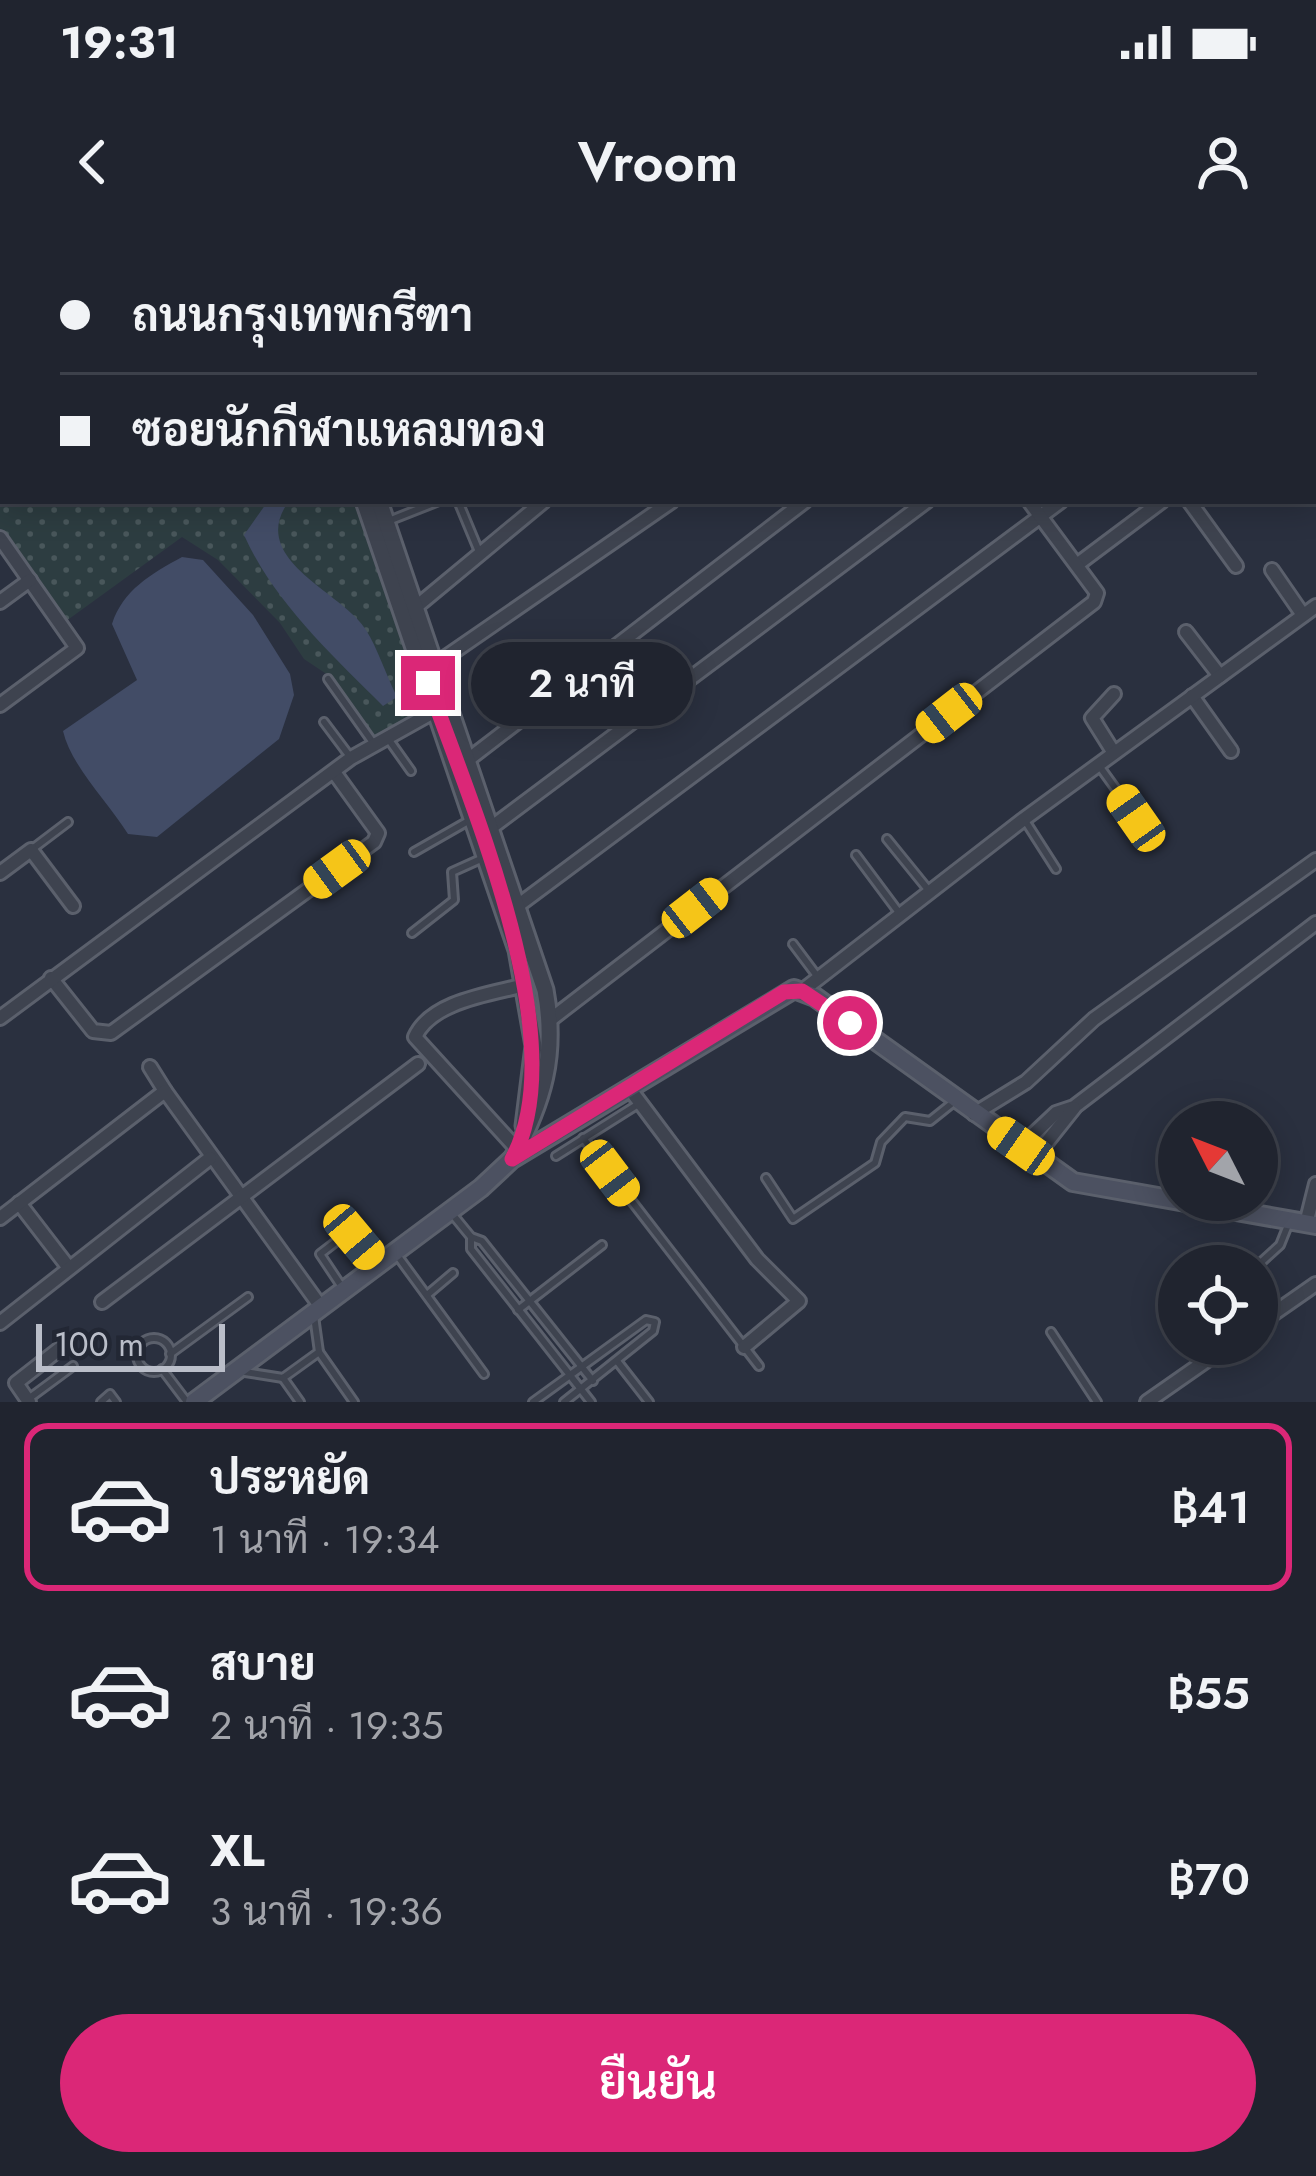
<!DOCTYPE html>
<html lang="th">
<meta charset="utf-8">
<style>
body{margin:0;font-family:Jost,Sarabun,sans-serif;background:#2d303b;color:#f1f3f6;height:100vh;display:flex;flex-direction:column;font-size:45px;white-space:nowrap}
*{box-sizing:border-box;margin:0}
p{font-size:39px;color:#a2a4aa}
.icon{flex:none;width:66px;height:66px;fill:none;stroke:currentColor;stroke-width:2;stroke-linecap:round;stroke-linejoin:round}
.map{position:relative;height:1162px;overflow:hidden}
.side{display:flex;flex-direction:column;background:#20242f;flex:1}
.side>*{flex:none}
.top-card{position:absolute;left:0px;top:0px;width:1317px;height:264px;box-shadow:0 6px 30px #0003,0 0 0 3px #3d414b;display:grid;align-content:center;height:264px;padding:0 60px;background:#20242f}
.needle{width:78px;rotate:312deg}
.tools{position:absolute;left:1158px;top:861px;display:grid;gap:24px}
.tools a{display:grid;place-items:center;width:120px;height:120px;border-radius:50%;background:#20242f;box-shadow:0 6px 30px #0003,0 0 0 3px #3d414b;font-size:60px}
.scale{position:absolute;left:36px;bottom:30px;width:189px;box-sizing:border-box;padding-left:12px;border:6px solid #babec9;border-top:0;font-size:33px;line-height:42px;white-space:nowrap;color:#babec9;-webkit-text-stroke:9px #222734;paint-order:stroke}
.end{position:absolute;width:54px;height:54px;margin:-27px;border:15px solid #db2777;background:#fff;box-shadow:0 0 0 6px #fff}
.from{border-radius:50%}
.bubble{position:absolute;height:84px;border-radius:42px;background:#20242f;box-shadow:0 6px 30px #0003,0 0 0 3px #3d414b;font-size:39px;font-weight:600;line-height:84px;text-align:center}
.car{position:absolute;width:36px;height:72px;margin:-36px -18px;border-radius:15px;box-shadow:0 0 9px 3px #0007;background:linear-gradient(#f5c518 24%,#345 0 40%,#f5c518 0 76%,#345 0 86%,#f5c518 0)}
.top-card b{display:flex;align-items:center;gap:42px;height:114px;font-size:45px}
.top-card b+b{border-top:3px solid #3d414b}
.top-card i{width:30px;height:30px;background:#f1f3f6}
ul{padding:21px 0 0;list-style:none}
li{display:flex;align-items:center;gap:36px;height:168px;margin:0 24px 18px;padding:0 36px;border:6px solid transparent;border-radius:24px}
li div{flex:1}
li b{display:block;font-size:45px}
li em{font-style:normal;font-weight:600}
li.selected{border-color:#db2777}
li>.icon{width:108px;height:108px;stroke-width:1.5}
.primary-button{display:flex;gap:24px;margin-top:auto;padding:24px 60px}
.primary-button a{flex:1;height:138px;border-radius:72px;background:#db2777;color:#fff;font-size:48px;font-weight:600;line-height:138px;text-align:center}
.status{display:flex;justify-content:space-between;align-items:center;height:84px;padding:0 60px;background:#20242f;direction:ltr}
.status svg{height:33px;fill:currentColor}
header{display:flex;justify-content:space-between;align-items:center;height:156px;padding:0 60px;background:#20242f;font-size:54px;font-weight:600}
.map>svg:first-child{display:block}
</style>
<div class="status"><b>19:31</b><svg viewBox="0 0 49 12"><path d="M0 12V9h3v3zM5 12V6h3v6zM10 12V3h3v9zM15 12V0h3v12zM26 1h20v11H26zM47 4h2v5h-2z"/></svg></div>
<header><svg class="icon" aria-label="back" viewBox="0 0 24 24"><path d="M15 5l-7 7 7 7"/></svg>Vroom<svg class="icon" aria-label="person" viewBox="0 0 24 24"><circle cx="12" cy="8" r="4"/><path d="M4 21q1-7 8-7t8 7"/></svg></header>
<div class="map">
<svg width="1316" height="1162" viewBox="0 0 1316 1162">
<defs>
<pattern id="park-dots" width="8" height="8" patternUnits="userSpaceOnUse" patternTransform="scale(3)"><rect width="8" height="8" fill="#2d3d41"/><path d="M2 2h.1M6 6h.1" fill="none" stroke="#49575b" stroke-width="1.8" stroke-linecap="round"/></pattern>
</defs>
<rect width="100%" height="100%" fill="#2a303f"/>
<polygon fill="url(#park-dots)" points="0,258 364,261 437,470 416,472 374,497 334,439 304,419 280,383 218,320 182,297 62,384 0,294"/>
<g fill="#424c66">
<path d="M268 261H289C246 320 343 352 366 390 377 407 387 437 397 457L383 466C332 415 274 362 244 295Z"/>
<path d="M182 317 203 320 253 375 290 434 294 455 279 499 157 597 128 594C108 562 71 526 63 491L137 440 112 384C123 350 151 334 182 317Z"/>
</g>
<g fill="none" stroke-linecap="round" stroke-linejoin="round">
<polyline stroke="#424c66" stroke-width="24" points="1315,0 1316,3"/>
<defs>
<g id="service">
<polyline points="437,3 441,0"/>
<polyline points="926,3 931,0"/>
<polyline points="458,261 480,314"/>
<polyline points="391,280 439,261"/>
<polyline points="328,439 374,504"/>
<polyline points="324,482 351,518"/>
<polyline points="389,500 411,531"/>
<polyline points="1100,527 1136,577"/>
<polyline points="1024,579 1056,629"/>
<polyline points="887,599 930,652"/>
<polyline points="31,610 68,582"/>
<polyline points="414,612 470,580"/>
<polyline points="856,615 900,674"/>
<polyline points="412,693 454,660 452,632 483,618"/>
<polyline points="793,704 817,736"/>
<polyline points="583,898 759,1126"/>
<polyline points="556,916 640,863"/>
<polyline points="766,938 793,979 875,923 881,902 905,877 930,881 955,861"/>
<polyline points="453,975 471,997 482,1001 593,1141"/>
<polyline points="471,997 471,1009 591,1162"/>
<polyline points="397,1015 484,1134"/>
<polyline points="1257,1026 1280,1005 1288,985"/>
<polyline points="342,1047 320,1014 346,994 377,1024"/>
<polyline points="427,1055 453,1033"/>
<polyline points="518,1070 602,1005"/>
<polyline points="1051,1092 1097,1162"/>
<circle cx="154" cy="1115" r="17"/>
<polyline points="319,1112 354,1162"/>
<polyline points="170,1114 248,1057"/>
<polyline points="617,1121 649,1162"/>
<polyline points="162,1129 187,1162"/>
<polyline points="245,1132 283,1138 319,1112 314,1076"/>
<polyline points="283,1138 300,1162"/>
<polyline points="27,1160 73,1126"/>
<polyline points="101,1162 110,1154 116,1162"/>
<polyline points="533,1162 646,1080 655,1082 653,1091 564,1162"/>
</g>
<g id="minor">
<polyline points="1252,0 1254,3"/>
<polyline points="292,3 296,0"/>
<polyline points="846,3 848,0"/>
<polyline points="1147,3 1151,0"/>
<polyline points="0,138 3,142"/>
<polyline points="0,258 3,256"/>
<polyline points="1189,261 1236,326"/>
<polyline points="0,298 77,408 0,465"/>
<polyline points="1078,324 1162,261"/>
<polyline points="1272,330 1303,375"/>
<polyline points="0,362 30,340"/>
<polyline points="416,367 544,261"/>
<polyline points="1186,392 1220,436"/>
<polyline points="433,426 672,261"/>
<polyline points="1192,456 1231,511"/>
<polyline points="1114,513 1092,478 1114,454"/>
<polyline points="469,519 805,261"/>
<polyline points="492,587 927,261"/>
<polyline points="0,633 31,610 73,666"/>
<polyline points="512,670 1061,261"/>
<polyline points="51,738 93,791 111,793 374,602 378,593 334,532"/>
<polyline points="802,751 1024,579 1316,366"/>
<polyline points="0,778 351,518 437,470"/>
<polyline points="550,780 1094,362 1097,353 1029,261"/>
<polyline points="150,827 165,851"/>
<polyline points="629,848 757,1019 799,1061 744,1107"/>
<polyline points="974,874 1026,842 1094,779 1316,620"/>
<polyline points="1021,906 1056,873 1074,867 1316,683"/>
<path d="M517 909 415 797C431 761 491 754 525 745"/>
<polyline points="1035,917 1074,868"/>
<polyline points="19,963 69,1028"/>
<polyline points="0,978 165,851 321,1067"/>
<polyline points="1306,984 1316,944"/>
<polyline points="102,1062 418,824"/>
<polyline points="0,1083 210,918"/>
<polyline points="1257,1085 1316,1044"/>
<polyline points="29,1162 16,1143 67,1103"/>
<polyline points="1147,1162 1230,1104"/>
</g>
<g id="tertiary">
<polyline points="264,0 265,3"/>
<polyline points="278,0 279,3"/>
<polyline points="364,261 517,710 534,806 524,886"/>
<path d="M379 261 545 750C557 815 543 862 512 919"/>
</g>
<polyline id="secondary" points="194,1162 481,948 512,919 794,749 815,757 1073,942 1316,985"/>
</defs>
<use href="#service" stroke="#5b606c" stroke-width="12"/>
<use href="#minor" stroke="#5b606c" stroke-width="18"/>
<use href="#tertiary" stroke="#5b606c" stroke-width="21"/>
<use href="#secondary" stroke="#5b606c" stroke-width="22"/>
<use href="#service" stroke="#3e434f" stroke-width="6"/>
<use href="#minor" stroke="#3e434f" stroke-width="12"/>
<use href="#tertiary" stroke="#3e434f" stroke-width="15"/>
<use href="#secondary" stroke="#4c5161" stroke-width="16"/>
</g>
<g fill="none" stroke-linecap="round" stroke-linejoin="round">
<path stroke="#db2777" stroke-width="15" d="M428 443C470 563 576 802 512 919L784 752 802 751 850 783"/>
</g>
</svg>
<div class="tools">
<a><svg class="needle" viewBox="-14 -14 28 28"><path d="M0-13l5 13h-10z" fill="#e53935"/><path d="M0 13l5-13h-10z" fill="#a2a4aa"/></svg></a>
<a><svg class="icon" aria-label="locate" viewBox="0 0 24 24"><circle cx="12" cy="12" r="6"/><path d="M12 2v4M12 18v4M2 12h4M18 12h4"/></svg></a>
</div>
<div class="scale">100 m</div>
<i class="end from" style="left:850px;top:783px"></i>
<i class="end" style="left:428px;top:443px"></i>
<div class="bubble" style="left:471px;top:402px;width:222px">2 นาที</div>
<i class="car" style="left:949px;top:473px;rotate:232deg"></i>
<i class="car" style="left:1136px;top:578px;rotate:325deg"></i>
<i class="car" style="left:337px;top:629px;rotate:234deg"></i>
<i class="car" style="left:695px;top:668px;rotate:52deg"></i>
<i class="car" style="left:1021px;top:906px;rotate:305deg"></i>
<i class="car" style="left:610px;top:933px;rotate:143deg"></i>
<i class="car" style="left:354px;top:997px;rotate:140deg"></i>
<div class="top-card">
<b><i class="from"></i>ถนนกรุงเทพกรีฑา</b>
<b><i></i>ซอยนักกีฬาแหลมทอง</b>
</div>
</div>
<section class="side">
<ul>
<li class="selected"><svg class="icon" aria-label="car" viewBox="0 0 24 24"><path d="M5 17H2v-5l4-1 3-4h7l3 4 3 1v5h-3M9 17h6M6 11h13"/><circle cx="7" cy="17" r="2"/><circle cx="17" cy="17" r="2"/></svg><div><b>ประหยัด</b><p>1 นาที · 19:34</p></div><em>฿41</em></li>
<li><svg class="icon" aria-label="car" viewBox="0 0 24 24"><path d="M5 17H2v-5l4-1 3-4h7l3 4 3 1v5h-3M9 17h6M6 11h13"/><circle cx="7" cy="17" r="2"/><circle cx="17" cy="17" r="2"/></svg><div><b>สบาย</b><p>2 นาที · 19:35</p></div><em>฿55</em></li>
<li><svg class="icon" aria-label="car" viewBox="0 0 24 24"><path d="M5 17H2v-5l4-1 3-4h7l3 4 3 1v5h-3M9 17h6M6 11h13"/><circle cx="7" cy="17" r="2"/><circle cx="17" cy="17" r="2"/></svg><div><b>XL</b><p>3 นาที · 19:36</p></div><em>฿70</em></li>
</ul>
<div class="primary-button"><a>ยืนยัน</a></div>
</section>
